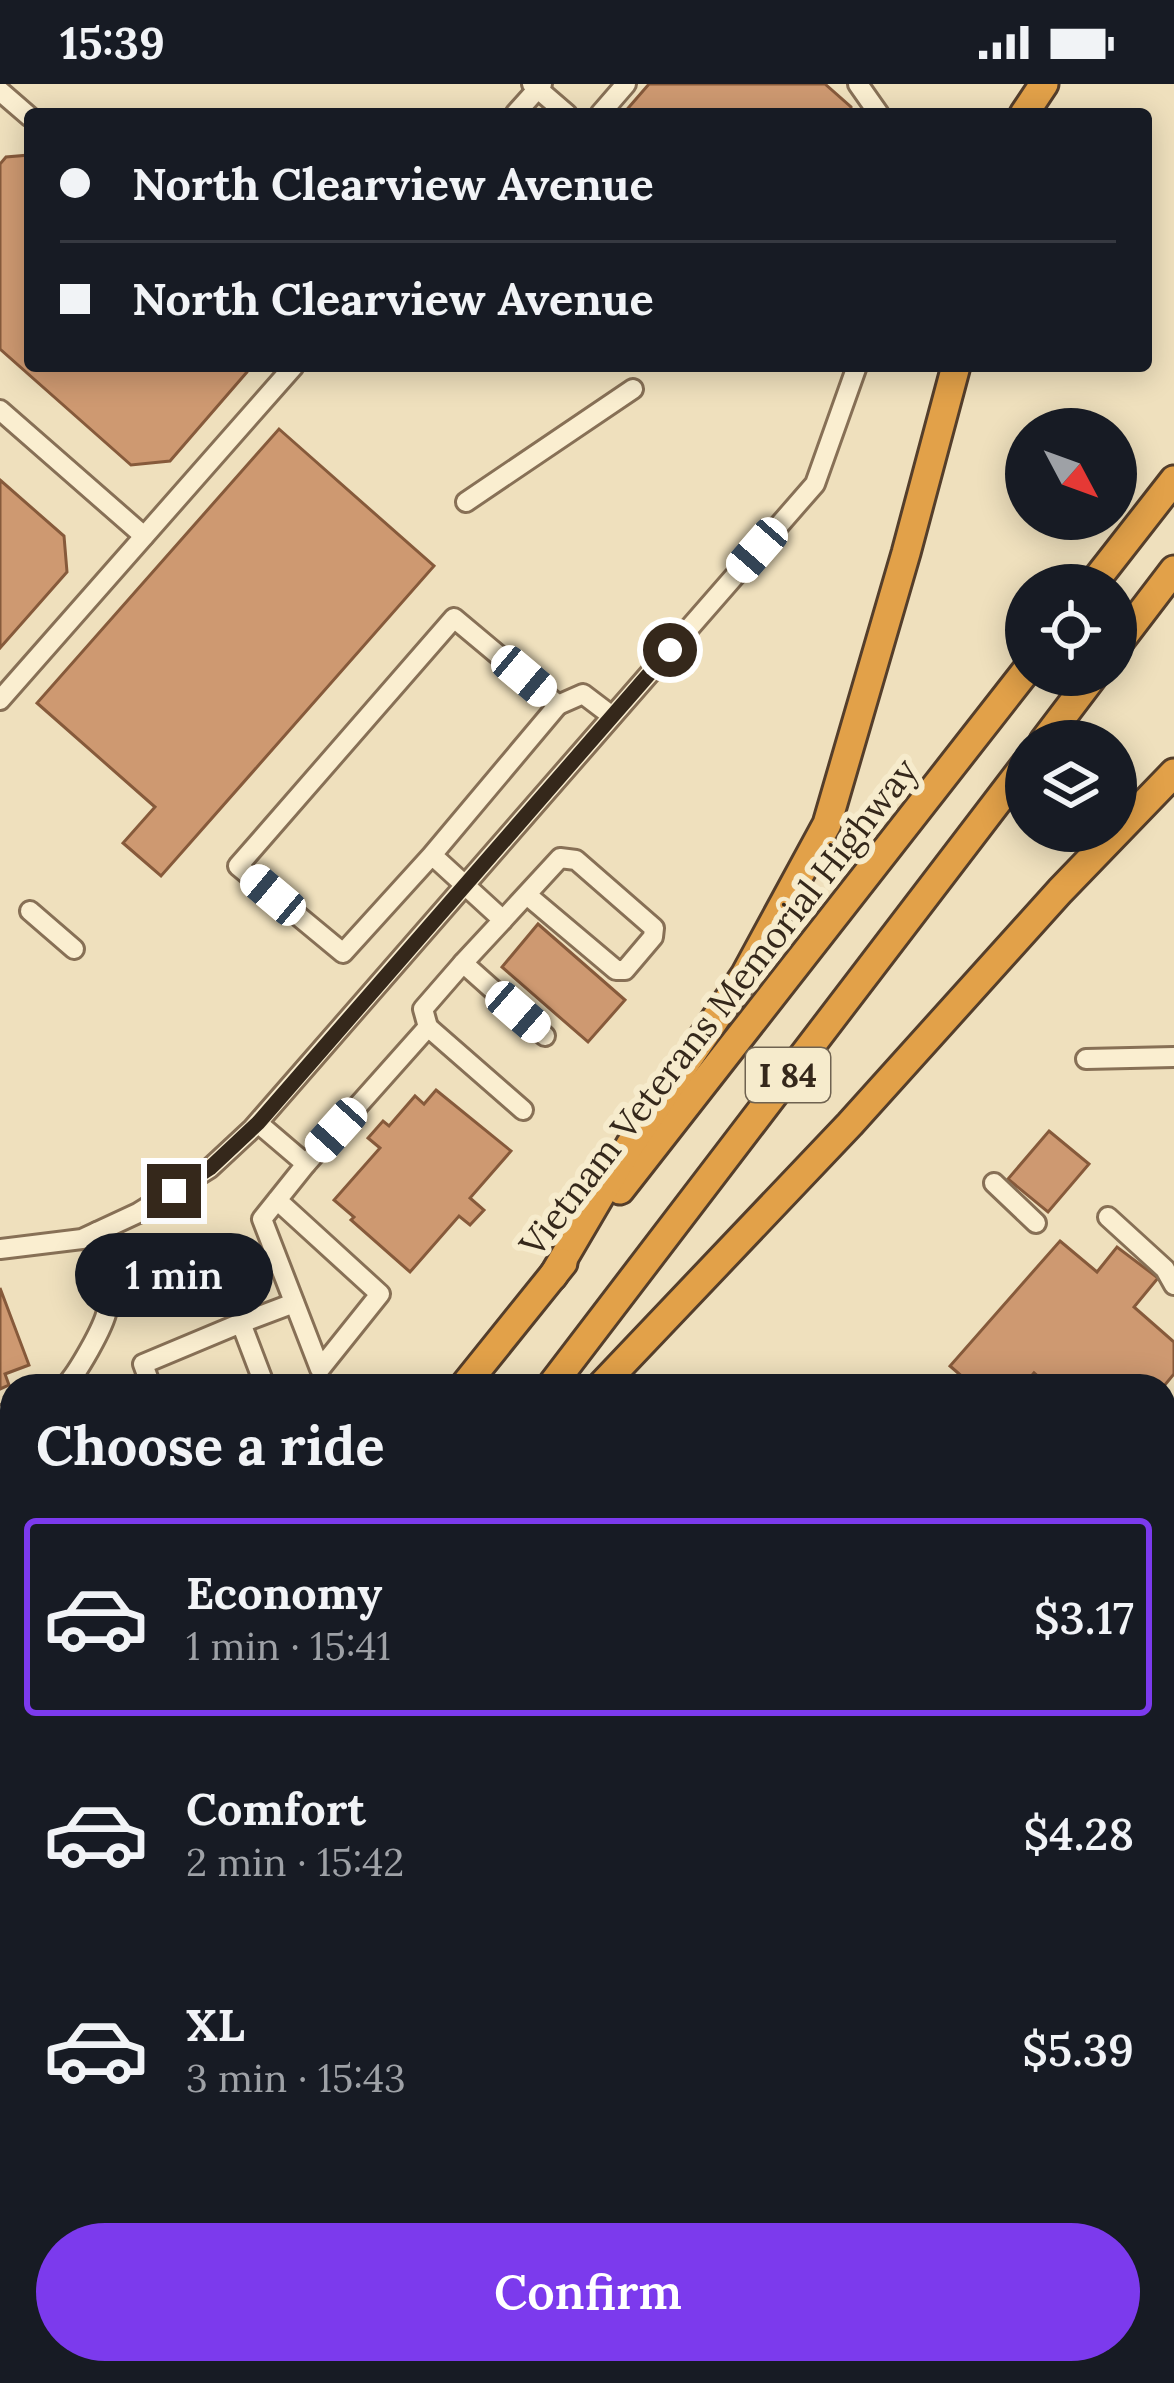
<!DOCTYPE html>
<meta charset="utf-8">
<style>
body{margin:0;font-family:Lora,serif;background:#20242c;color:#f1f3f6;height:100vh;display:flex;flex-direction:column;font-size:45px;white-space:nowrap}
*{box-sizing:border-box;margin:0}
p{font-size:39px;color:#9ea1a6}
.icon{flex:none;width:66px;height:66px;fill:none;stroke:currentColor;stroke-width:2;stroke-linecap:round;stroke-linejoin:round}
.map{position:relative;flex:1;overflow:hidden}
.details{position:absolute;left:0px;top:1290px;width:1176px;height:1011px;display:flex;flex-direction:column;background:#171b24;border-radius:36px 36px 0 0;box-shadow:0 6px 30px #0003}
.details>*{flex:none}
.guide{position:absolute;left:24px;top:24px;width:1128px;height:264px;border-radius:12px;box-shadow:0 6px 30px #0003;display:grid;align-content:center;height:264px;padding:0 36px;background:#171b24}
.needle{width:78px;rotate:131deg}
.tools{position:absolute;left:1005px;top:324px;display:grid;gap:24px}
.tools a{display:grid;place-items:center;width:132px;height:132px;border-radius:50%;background:#171b24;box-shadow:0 6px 30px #0003;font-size:60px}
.end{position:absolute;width:54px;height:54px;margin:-27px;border:15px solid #35281b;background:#fff;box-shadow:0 0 0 6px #fff}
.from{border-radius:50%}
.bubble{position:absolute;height:84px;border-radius:42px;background:#171b24;box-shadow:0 6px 30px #0003;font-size:39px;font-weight:600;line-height:84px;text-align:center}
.car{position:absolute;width:36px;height:72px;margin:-36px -18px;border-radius:15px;box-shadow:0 0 9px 3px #0007;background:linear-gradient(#fff 24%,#345 0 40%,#fff 0 76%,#345 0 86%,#fff 0)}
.guide b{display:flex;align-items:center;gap:42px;height:114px;font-size:45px}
.guide b+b{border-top:3px solid #363941}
.guide i{width:30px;height:30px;background:#f1f3f6}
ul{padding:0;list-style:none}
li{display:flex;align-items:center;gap:36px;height:198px;margin:0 24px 18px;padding:0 12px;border:6px solid transparent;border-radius:12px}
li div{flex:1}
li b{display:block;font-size:45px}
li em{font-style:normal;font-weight:600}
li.active{border-color:#7c3aed}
li>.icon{width:108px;height:108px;stroke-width:1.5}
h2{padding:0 36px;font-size:54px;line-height:144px}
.button{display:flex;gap:24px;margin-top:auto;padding:24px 36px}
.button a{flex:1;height:138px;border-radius:72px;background:#7c3aed;color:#fff;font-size:48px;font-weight:600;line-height:138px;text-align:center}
.status{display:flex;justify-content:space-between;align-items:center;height:84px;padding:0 60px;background:#171b24;direction:ltr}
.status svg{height:33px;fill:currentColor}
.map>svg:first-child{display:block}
</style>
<div class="status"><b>15:39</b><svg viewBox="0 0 49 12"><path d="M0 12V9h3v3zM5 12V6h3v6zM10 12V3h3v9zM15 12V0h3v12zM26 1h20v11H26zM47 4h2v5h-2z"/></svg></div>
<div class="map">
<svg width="1174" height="2299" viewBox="0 0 1174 2299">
<rect width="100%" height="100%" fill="#efe0bd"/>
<polygon fill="#e4dcaa" points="0,2156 12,2166 12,2289 153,2289 164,2299 0,2299"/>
<g fill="#ce9971" stroke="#865a3b" stroke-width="3">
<polygon points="649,0 825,0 851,23 851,30 623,30"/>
<polygon points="30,71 30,282 246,282 247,288 170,377 131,381 0,265 0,80 6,73"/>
<polygon points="279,345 434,482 161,792 123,759 155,723 37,619"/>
<polygon points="0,396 64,452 67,488 0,564"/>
<polygon points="538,840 625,916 588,958 502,883"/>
<polygon points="436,1006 511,1067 470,1114 484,1126 470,1141 459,1132 410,1188 351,1136 354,1133 334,1116 380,1064 368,1054 383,1037 389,1042 415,1012 424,1020"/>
<polygon points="1049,1047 1089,1080 1048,1128 1008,1095"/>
<polygon points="1060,1157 1097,1188 1117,1163 1158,1194 1134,1223 1174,1258 1174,1290 1164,1302 1049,1302 1034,1289 1023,1302 973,1302 950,1282"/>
<polygon points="0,1204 29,1281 5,1290 9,1301 0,1305"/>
<polygon points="1174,1892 1174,2284 1164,2275 1164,1903"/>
</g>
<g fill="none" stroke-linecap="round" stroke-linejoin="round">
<defs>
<g id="minor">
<polyline points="532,0 567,30"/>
<polyline points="858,0 879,30"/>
<polyline points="0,7 30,33"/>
<polyline points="515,30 542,0"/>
<polyline points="600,30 626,0"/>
<polyline points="0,326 144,452"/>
<polyline points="466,418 633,305"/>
<polyline points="0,616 294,282"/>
<polyline points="558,621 583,610 612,632"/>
<polyline points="432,771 558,621 454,534 238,782 343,869 432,771 503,836 463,879 545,952"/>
<polyline points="30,827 74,865"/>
<polyline points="503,836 560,774 576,776 654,844 653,853 625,886 616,886 527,811"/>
<polyline points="428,943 423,925 463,879"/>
<polyline points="1086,975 1174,973"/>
<polyline points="258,1039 306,1080 262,1135 320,1285 380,1210 277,1116"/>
<polyline points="306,1080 428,943 523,1026"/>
<polyline points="994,1099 1036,1139"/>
<polyline points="1108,1133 1165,1185 1174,1201"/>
<polyline points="0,1165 82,1155 138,1129 210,1084 253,1044 815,400 857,282"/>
<polyline points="241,1239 294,1219"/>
<path d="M65 1302C77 1290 104 1243 107 1226 111 1201 101 1172 97 1148"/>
<polyline points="151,1302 143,1280 241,1239 265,1302"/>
<polyline points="0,1332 12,1328"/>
<polyline points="0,1360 12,1391"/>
<polyline points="1164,1628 1174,1637"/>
<polyline points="1164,1727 1174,1716"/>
<polyline points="1164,1878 1174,1867"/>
<polyline points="920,2289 932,2299"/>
<polyline points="1056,2289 1068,2299"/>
<polyline points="1154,2289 1166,2299"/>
</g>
<g id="highway">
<polyline points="1024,30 1044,0"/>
<polyline points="1092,501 1174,396"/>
<polyline points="1116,562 1174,486"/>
<polyline points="1044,657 1094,591"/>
<polyline points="620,1106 1026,587"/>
<polyline points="553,1192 630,1061 745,891 827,740 906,469 956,282"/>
<polyline points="464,1302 563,1179"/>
<polyline points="551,1302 1026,680"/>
<polyline points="601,1302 850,1040 1060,807 1174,689"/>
<polyline points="0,1838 12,1825"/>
<polyline points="0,1953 12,1940"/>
</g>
</defs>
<use href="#minor" stroke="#877056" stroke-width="24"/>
<use href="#highway" stroke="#543e2b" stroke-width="33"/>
<g stroke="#877056" stroke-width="3" stroke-dasharray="9 6" stroke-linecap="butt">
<polyline points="0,2145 12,2156"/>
<polyline points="167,2289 178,2299"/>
</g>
<use href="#minor" stroke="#faeed0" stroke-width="18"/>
<use href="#highway" stroke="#e2a149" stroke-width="27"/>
</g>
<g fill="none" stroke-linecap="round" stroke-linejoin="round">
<polyline stroke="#35281b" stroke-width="15" points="174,1107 210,1084 258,1039 670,566"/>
</g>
<g text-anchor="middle" stroke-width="12" stroke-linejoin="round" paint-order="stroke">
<rect fill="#f6ebcc" stroke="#6f6250" stroke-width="3" x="746" y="964" width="84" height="54" rx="9"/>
<g font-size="33" font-weight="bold" fill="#35281b">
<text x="788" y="1003">I 84</text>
</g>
<g font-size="36" fill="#35281b" stroke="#f6ebcc">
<text transform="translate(718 923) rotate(-52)" y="13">Vietnam Veterans Memorial Highway</text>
</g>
</g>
</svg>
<div class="tools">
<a><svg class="needle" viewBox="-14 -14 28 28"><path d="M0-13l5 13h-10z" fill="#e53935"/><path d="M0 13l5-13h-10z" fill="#9ea1a6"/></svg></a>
<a><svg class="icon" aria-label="locate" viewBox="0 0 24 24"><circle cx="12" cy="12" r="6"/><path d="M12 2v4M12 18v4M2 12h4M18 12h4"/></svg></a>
<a><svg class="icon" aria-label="layers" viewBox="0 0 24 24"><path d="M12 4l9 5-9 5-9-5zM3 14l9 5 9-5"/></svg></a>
</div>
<i class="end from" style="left:670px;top:566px"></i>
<i class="end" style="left:174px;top:1107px"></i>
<div class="bubble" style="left:75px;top:1149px;width:198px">1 min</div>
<i class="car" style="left:757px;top:466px;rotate:221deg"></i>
<i class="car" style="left:524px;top:592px;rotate:130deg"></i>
<i class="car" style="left:273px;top:811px;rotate:310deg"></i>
<i class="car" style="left:518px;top:928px;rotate:131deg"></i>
<i class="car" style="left:336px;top:1046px;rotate:222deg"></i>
<div class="guide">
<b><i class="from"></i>North Clearview Avenue</b>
<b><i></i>North Clearview Avenue</b>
</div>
<section class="details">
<h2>Choose a ride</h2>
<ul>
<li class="active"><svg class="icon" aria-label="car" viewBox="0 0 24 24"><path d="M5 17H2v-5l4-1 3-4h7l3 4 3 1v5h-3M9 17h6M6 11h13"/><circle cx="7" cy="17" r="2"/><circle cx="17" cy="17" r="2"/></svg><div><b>Economy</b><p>1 min · 15:41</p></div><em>$3.17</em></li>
<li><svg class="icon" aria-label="car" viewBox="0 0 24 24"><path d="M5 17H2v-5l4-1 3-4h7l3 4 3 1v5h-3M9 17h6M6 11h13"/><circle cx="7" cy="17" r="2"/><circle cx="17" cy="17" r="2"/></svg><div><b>Comfort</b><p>2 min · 15:42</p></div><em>$4.28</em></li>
<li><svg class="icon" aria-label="car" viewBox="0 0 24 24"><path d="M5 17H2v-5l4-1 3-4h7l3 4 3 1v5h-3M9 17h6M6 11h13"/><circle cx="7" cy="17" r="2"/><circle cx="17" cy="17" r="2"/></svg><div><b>XL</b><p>3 min · 15:43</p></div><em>$5.39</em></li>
</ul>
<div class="button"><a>Confirm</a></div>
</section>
</div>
